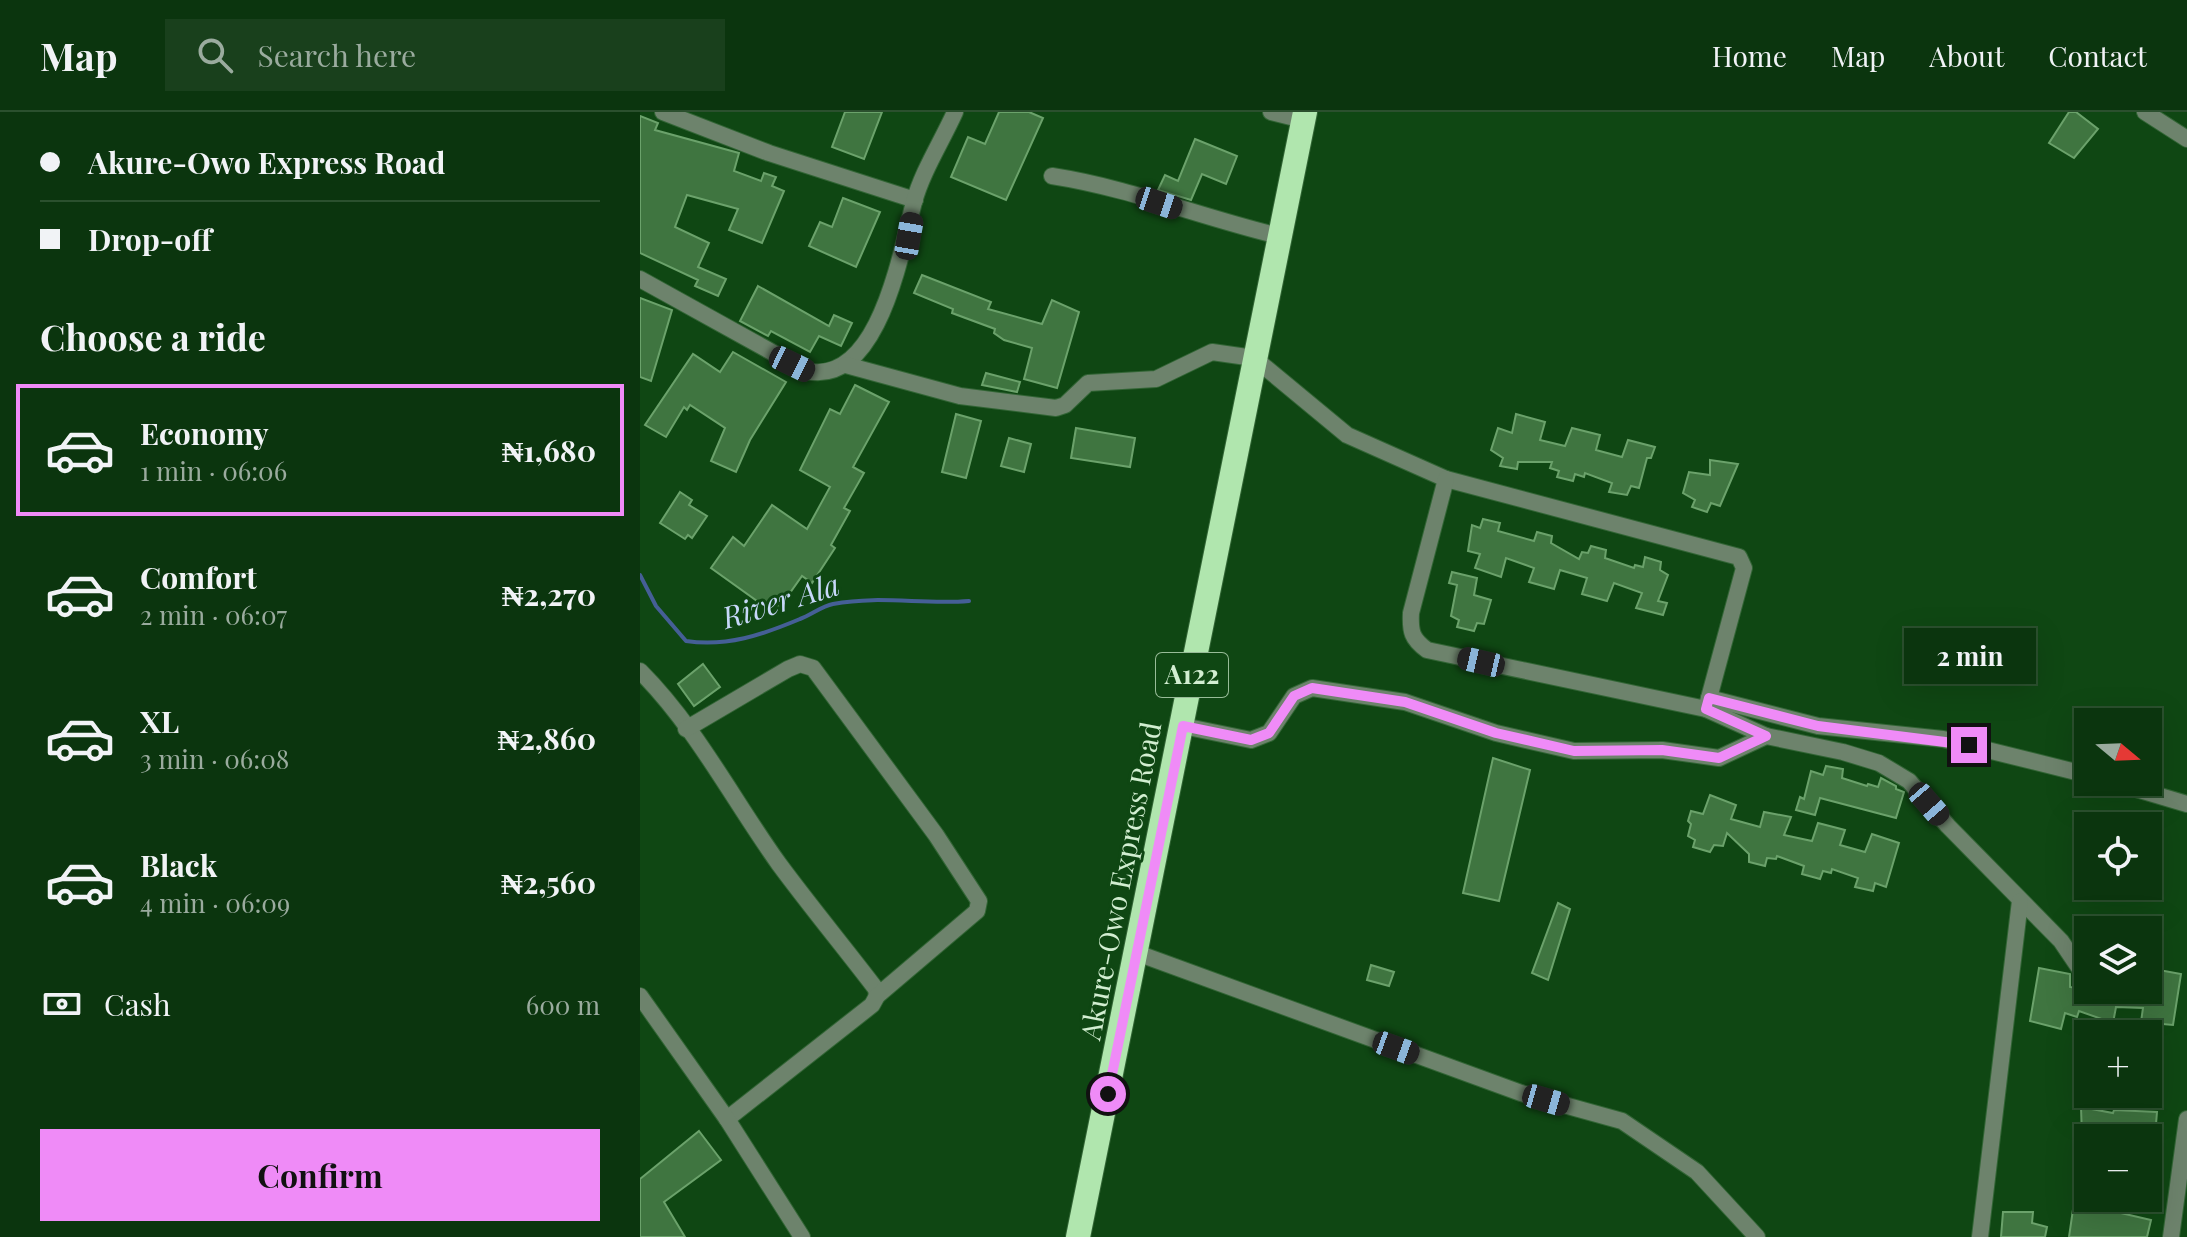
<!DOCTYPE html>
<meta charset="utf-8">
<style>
body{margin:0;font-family:"Playfair Display",serif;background:#19401c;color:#f1f3f6;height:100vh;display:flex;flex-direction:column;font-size:30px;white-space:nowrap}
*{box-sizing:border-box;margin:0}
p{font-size:26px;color:#9aab9e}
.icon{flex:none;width:44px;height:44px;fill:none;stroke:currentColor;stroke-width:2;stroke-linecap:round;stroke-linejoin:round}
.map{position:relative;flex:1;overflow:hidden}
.details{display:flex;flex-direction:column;background:#0b350e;width:640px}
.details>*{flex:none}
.hud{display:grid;align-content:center;height:176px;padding:0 40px;background:#0b350e}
.needle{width:52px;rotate:109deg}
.fabs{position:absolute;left:1434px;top:596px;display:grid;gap:16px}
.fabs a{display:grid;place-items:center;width:88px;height:88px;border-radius:0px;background:#0b350e;box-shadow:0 8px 32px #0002,0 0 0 2px #2b502e;font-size:40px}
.end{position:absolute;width:36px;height:36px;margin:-18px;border:10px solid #ef8bf7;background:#111;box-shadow:0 0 0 4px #111}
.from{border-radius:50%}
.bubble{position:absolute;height:56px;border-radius:0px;background:#0b350e;box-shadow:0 8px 32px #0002,0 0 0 2px #2b502e;font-size:26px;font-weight:700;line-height:56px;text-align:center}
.car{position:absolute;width:24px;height:48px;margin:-24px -12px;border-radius:10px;box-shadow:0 0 6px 2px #0007;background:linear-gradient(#222 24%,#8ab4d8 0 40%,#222 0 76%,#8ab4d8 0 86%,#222 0)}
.hud b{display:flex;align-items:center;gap:28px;height:76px;font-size:30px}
.hud b+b{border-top:2px solid #2b502e}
.hud i{width:20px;height:20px;background:#f1f3f6}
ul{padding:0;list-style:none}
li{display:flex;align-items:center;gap:24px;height:132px;margin:0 16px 12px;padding:0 24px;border:4px solid transparent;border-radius:0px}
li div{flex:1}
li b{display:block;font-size:30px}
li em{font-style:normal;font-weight:700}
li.selected{border-color:#ef8bf7}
li>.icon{width:72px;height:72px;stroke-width:1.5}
h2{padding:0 40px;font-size:36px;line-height:96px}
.pay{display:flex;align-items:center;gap:20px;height:88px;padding:0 40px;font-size:30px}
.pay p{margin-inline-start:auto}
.button{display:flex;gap:16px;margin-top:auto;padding:16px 40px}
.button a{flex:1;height:92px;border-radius:0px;background:#ef8bf7;color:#111;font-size:32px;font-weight:700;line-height:92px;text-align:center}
header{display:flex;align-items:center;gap:48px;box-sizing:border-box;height:112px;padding:0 40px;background:#0b350e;border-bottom:2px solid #2b502e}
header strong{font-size:38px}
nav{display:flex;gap:44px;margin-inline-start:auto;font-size:28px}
.search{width:560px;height:72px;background:#19401c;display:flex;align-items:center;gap:20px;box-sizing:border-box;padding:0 28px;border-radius:0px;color:#9aab9e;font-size:30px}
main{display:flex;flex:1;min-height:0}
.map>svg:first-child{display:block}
</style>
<header>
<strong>Map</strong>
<div class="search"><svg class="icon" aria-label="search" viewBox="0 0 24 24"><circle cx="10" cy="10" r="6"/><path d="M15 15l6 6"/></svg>Search here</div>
<nav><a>Home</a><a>Map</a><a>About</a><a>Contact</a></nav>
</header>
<main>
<section class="details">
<div class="hud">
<b><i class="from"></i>Akure-Owo Express Road</b>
<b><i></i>Drop-off</b>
</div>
<h2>Choose a ride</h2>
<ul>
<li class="selected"><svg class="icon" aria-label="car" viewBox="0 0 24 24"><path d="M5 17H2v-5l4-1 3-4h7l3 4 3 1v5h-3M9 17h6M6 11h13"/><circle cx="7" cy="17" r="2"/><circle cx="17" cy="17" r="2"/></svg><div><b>Economy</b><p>1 min · 06:06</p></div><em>₦1,680</em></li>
<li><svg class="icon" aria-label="car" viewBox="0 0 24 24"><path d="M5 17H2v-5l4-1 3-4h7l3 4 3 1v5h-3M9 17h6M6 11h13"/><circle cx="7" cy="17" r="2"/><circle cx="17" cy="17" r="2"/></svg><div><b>Comfort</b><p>2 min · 06:07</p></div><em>₦2,270</em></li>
<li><svg class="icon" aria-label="car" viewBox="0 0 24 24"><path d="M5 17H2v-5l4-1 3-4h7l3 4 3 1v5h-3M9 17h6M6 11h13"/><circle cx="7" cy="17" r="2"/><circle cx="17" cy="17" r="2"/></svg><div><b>XL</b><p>3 min · 06:08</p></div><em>₦2,860</em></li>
<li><svg class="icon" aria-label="car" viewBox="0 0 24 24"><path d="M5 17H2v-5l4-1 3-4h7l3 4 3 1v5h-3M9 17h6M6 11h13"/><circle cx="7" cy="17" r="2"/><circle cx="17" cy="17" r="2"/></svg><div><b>Black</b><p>4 min · 06:09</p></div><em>₦2,560</em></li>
</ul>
<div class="pay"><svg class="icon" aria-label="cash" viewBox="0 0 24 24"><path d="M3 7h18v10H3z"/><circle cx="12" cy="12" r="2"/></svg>Cash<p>600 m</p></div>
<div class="button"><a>Confirm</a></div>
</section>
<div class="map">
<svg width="1547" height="1125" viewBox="0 0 1547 1125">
<rect width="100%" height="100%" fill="#0f4713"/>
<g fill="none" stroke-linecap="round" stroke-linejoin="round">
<path stroke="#455f96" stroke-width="4" d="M0 463 16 494 46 529C87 535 122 523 160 507 171 503 182 494 193 492 240 483 283 493 329 489"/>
</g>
<g fill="#3f7540" stroke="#6ba26b" stroke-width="2">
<polygon points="205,0 242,0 224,47 192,35"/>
<polygon points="359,0 389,0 403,6 366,88 311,65 328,25 345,32"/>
<polygon points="1429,0 1436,0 1458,17 1434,46 1409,31"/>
<polygon points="0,4 18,11 15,18 99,41 94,59 121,69 124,61 136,65 132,74 144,79 122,131 89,118 98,97 47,83 35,115 69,131 58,155 86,167 78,184 55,174 58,168 0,141"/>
<polygon points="555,27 597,44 586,72 562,62 551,88 518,78 525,63 538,69"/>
<polygon points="203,86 240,100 216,155 169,134 180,110 192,115"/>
<polygon points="282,163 351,190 348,197 402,212 412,188 439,200 417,276 384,267 392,236 364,228 354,221 355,217 312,201 313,197 274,181"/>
<polygon points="118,174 189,214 194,203 212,211 201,234 179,224 170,240 131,219 128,224 100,209"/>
<polygon points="0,186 32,198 11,269 0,265"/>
<polygon points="93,240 146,270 110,328 96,360 71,349 85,316 50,293 47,298 44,295 26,325 5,313 53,242 80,260"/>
<polygon points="346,261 380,270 377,280 342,273"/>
<polygon points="215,273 249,290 213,355 224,361 204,396 210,399 191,433 195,436 172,471 162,464 135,502 71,456 93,425 104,434 132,393 167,417 190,375 160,358 190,297 200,302"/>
<polygon points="316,302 341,309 326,366 302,360"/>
<polygon points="876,302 905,310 900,328 925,334 932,316 960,323 956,338 982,345 988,328 1015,335 1011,346 1007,346 999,376 991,374 987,383 969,380 972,371 945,361 944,365 935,362 933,369 917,365 919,359 910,356 912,350 878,350 877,357 860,354 863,346 851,338 858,316 872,321"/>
<polygon points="436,316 495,326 490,355 431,346"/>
<polygon points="369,326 391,332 384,360 361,354"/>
<polygon points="1070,348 1098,352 1080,394 1071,391 1067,400 1052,395 1055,388 1043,381 1049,360 1070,363"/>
<polygon points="40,380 52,388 49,393 67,404 52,426 48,423 45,427 20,411"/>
<polygon points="843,407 860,411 858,419 894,429 897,420 912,424 911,431 939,447 942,440 948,441 951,434 966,438 965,446 994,456 995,453 1003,455 1005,445 1021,450 1020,458 1028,463 1018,489 1027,491 1023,503 996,496 1002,481 974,471 967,489 942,482 947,466 920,458 914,477 889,470 894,456 866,446 861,465 835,456 840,442 828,439 832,413 840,416"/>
<polygon points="812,460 837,466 834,483 851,488 844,512 837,511 834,519 817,515 819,508 811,504 817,473 809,471"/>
<polygon points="63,552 80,575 54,594 38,572"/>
<polygon points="853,646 890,658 859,789 823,781"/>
<polygon points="1186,654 1203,657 1202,666 1227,674 1228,672 1238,675 1241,666 1256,674 1256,677 1264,680 1256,706 1180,686 1175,703 1156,698 1160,685 1164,687 1171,659 1183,663"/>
<polygon points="1070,683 1096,693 1091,707 1120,715 1124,700 1151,705 1144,723 1172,729 1178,711 1205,718 1200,733 1225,740 1232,722 1259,731 1246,775 1235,771 1233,779 1215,775 1218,766 1192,757 1191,761 1183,759 1180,767 1162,762 1164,754 1137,744 1136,747 1127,746 1125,754 1109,750 1109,742 1087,721 1083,734 1074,733 1070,740 1053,735 1055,728 1048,724 1051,712 1048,709 1051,699 1063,702"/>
<polygon points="918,791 930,797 908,868 892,861"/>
<polygon points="731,853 754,860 749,874 727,868"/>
<polygon points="1399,856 1430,862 1430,875 1447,878 1508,878 1508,856 1541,862 1533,913 1501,910 1503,896 1476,895 1473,911 1439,899 1437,905 1425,901 1421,917 1390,909"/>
<polygon points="1441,995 1473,1001 1474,998 1517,1000 1515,1024 1442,1026"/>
<polygon points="59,1019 81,1048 24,1090 45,1125 0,1125 0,1067"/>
<polygon points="1440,1049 1448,1050 1448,1086 1457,1088 1455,1095 1511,1108 1507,1125 1429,1125"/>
<polygon points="1363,1100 1393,1100 1392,1111 1407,1115 1405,1125 1361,1125"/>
</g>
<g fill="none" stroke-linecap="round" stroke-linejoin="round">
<defs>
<g id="street">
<polyline points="23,0 129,41 275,88"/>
<polyline points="631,0 663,8"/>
<polyline points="1505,0 1547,27"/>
<path d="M412 64C490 76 563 106 639 124"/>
<path d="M0 167 166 259C239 275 261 139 274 90 282 60 302 29 315 0"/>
<polyline points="206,253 320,284 416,296 425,293 448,271 516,267 572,240 614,246 707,323 806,367 1099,445 1104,456 1066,597"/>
<path d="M806 367 771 501C770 520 772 527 787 538L1066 597 1126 624"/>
<path d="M0 559C56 615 93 688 139 752 170 794 204 835 236 877L237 884"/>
<polyline points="1069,586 1178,614 1303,627 1448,663"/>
<polyline points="543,614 611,628 629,621 654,584 672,576 765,590 856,621 934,639 1022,638 1079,646 1126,624 1203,640 1239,651 1269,669 1308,714 1421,829 1446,866"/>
<polyline points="46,617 148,557 160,552 173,556 296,723 339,789 337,799 237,884 232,893 87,1007"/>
<polyline points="1473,670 1547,692"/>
<polyline points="497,841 881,981 982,1009 1057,1060 1117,1125"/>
<polyline points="0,884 87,1007 162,1125"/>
<polyline points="1340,1125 1380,789"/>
<polyline points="1531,1125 1547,1007"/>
</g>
<polyline id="highway" points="438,1125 665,0"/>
</defs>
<use href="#street" stroke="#326535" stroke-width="18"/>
<use href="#highway" stroke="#326535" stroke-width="26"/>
<use href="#street" stroke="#6d836c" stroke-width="16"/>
<use href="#highway" stroke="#b0e6ae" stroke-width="24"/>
</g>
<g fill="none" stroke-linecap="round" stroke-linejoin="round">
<polyline stroke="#ef8bf7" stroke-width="10" points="468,982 543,614 611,628 629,621 654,584 672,576 765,590 856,621 934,639 1022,638 1079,646 1126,624 1066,597 1069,586 1178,614 1329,633"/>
</g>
<g text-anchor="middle" stroke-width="6" stroke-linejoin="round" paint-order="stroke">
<rect fill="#0f4713" stroke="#98bc98" stroke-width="2" x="516" y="541" width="72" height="44" rx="6"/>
<g font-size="26" font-weight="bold" fill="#d2eed1">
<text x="552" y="572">A122</text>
</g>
<g font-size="28" fill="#d2eed1" stroke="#0f4713">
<text transform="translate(481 769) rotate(-79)" y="10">Akure-Owo Express Road</text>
</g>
<g font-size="30" font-style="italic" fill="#c7d8f9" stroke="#0f4713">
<text transform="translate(141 490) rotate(-17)" y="10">River Ala</text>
</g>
</g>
</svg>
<div class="fabs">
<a><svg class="needle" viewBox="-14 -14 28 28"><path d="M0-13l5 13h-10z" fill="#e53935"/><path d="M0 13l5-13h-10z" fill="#9aab9e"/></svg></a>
<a><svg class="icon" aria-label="locate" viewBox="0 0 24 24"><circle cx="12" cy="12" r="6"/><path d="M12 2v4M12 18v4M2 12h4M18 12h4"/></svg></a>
<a><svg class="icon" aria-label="layers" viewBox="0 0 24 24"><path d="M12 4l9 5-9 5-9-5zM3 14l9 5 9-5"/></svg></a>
<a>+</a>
<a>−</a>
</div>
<i class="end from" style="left:468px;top:982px"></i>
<i class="end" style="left:1329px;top:633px"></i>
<div class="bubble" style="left:1264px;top:516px;width:132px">2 min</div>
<i class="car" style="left:519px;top:91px;rotate:108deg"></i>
<i class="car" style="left:269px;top:124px;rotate:10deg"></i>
<i class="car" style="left:152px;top:252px;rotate:116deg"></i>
<i class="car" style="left:841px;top:550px;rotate:283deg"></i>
<i class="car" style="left:1289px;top:692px;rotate:139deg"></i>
<i class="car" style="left:756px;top:936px;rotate:110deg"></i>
<i class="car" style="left:906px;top:988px;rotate:106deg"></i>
</div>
</main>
